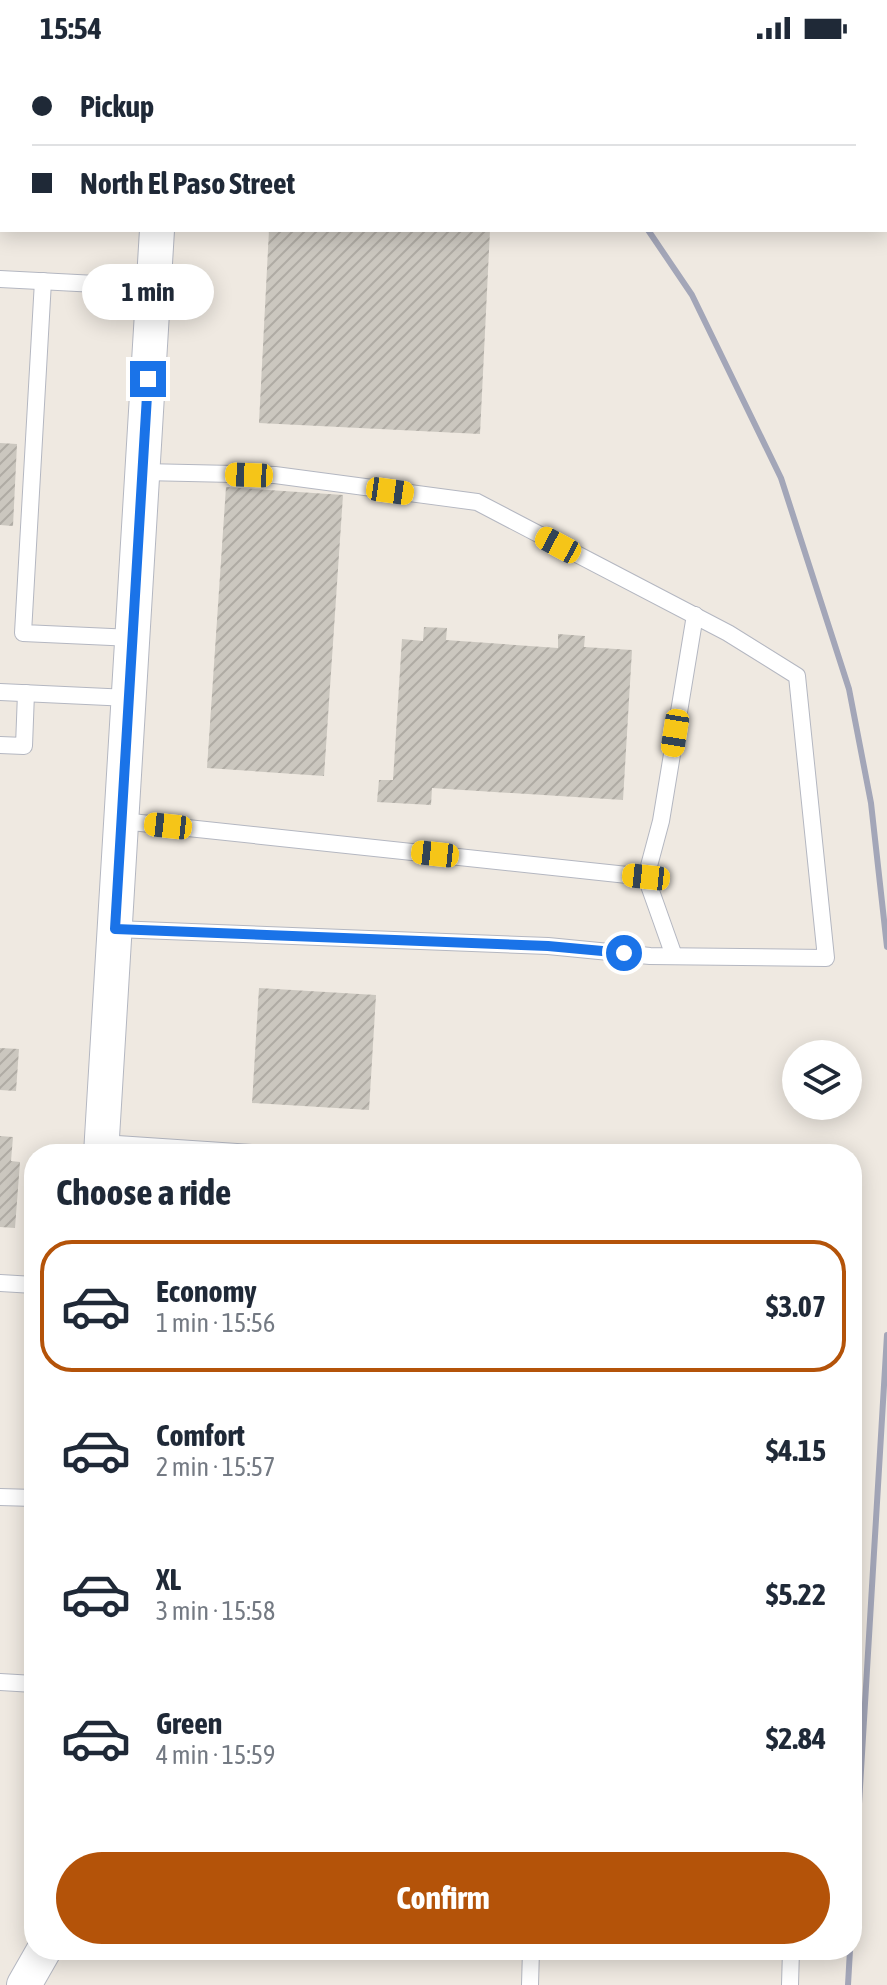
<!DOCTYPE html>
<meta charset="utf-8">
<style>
body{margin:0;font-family:"Asap Condensed",sans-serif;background:#f2f2f3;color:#1f2937;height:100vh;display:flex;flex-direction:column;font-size:30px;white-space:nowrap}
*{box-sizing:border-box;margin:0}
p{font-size:26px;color:#747a83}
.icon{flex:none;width:44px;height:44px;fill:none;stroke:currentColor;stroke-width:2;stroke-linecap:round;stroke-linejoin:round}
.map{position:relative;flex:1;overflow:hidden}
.sheet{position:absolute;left:24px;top:1088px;width:838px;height:816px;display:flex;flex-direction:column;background:#fff;border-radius:32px;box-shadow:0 4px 20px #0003}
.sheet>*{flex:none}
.hud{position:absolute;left:0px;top:0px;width:888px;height:176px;box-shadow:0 4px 20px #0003;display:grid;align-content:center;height:176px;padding:0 32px;background:#fff}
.controls{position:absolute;left:782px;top:984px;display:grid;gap:16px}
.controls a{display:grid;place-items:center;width:80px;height:80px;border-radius:50%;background:#fff;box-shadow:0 4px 20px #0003;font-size:40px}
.end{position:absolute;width:36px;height:36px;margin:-18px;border:10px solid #1a73e8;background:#fff;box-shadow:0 0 0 4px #fff}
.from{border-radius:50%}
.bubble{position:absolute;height:56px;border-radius:28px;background:#fff;box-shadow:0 4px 20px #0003;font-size:26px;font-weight:700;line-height:56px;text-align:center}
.car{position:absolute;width:24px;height:48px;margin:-24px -12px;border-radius:10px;box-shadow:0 0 6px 2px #0007;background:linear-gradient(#f5c518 24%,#345 0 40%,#f5c518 0 76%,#345 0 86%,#f5c518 0)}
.hud b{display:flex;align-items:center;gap:28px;height:76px;font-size:30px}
.hud b+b{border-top:2px solid #e0e1e3}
.hud i{width:20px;height:20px;background:#1f2937}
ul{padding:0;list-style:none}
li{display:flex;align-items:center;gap:24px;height:132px;margin:0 16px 12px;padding:0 16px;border:4px solid transparent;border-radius:32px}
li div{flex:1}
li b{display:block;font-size:30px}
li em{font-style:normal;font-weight:700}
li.selected{border-color:#b45309}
li>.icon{width:72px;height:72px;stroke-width:1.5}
h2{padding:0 32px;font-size:36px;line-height:96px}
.button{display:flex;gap:16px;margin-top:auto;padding:16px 32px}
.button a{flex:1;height:92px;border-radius:48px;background:#b45309;color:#fff;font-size:32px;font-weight:700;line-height:92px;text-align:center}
.status{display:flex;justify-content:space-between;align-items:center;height:56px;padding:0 40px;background:#fff;direction:ltr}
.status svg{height:22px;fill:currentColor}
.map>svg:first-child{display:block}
</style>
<div class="status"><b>15:54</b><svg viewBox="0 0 49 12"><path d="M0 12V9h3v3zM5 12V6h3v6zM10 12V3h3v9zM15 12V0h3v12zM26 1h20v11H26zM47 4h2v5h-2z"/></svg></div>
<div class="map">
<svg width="887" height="1929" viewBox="0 0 887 1929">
<defs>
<pattern id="building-hatch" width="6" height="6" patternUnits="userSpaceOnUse" patternTransform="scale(2)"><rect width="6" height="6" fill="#cbc7bf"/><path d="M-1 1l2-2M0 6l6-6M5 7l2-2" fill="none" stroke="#afaba4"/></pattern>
</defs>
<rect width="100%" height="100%" fill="#efe9e1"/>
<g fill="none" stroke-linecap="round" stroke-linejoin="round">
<g stroke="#75cff0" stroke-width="9">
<polyline points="763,0 767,2"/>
<polyline points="886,58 887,58"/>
</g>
</g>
<g fill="url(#building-hatch)">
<polygon points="269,174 490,174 480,378 259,367"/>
<polygon points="0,387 17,388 13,470 0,469"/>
<polygon points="226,431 343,439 324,720 207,712"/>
<polygon points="424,571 447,572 446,584 558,592 558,578 585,580 584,591 632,594 623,744 432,732 431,749 377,746 379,724 393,724 402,583 423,585"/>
<polygon points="259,932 376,939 369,1054 252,1047"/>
<polygon points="0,992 19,993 16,1035 0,1034"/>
<polygon points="0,1080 13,1081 11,1105 20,1106 15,1172 0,1171"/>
</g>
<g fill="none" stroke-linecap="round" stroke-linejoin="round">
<defs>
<g id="service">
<polyline points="73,2 73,0"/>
<polyline points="0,10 2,10"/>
<polyline points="0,223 154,231"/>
<polyline points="43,225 23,577 133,582"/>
<polyline points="0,636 129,642"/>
<polyline points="0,689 24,690 26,637"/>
<polyline points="122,765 646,821"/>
<polyline points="115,873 548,890 650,900 826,902 797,620 728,577 477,446 275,419 143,416"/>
<polyline points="674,900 646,821 661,765 695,559"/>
<polyline points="102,1087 267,1098"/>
<polyline points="0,1227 34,1229"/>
<polyline points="0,1441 34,1442"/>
<polyline points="0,1626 34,1628"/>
<polyline points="530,1929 531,1894"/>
<polyline points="790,1929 791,1894"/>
</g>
<g id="minor">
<polyline points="168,2 168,0"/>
<polyline points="101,1098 157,174"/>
<polyline points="24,1929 44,1894"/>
</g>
</defs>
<use href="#service" stroke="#b4b7c1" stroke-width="18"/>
<use href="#minor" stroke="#b4b7c1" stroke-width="36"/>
<use href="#service" stroke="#fff" stroke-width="16"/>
<use href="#minor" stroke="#fff" stroke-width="34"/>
<g stroke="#a3a6b8" stroke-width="6">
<polyline points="525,0 526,2"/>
<polyline points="864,0 867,2"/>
<polyline points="886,15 887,16"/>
<polyline points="648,174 692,239 781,422 849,633 871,747 887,891"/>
<polyline points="852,1865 887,1279"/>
<polyline points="848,1929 850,1894"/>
</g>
</g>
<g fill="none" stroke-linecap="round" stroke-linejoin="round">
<polyline stroke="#1a73e8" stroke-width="10" points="148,323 115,873 548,890 624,897"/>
</g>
</svg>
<div class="controls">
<a><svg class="icon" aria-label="layers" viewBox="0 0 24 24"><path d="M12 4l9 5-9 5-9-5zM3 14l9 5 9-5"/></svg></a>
</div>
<i class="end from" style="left:624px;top:897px"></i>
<i class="end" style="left:148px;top:323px"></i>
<div class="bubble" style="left:82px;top:208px;width:132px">1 min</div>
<i class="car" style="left:249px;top:419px;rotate:272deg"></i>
<i class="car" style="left:390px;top:435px;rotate:98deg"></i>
<i class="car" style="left:558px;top:489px;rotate:298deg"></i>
<i class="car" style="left:675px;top:677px;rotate:189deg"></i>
<i class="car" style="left:168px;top:770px;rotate:276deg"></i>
<i class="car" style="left:435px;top:798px;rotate:276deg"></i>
<i class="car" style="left:646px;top:821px;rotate:276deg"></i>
<div class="hud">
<b><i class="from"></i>Pickup</b>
<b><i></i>North El Paso Street</b>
</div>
<section class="sheet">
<h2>Choose a ride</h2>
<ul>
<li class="selected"><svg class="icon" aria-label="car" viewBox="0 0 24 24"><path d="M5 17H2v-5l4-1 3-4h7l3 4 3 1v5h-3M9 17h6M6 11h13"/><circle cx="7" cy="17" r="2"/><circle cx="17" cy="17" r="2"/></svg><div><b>Economy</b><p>1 min · 15:56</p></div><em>$3.07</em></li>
<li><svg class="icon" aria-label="car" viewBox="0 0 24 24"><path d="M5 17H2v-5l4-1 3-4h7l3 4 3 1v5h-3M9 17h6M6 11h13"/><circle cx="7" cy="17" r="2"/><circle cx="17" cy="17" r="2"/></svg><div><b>Comfort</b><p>2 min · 15:57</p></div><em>$4.15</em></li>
<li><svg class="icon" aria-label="car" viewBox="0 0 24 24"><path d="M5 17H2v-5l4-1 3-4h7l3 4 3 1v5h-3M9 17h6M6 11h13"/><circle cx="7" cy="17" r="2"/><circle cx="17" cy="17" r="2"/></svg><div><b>XL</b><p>3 min · 15:58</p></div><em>$5.22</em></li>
<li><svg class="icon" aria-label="car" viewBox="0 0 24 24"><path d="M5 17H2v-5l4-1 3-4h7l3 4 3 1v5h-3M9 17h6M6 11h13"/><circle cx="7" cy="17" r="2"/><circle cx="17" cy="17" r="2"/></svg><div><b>Green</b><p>4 min · 15:59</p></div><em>$2.84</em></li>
</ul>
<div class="button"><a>Confirm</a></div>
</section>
</div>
